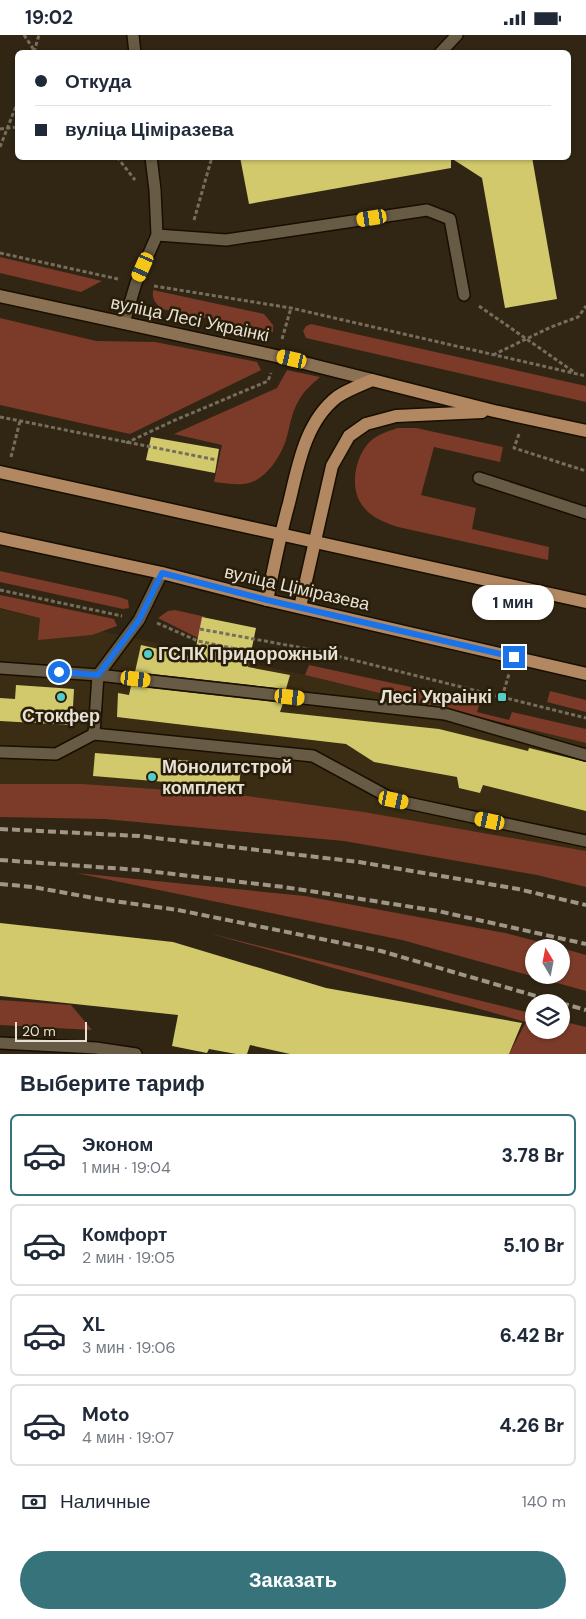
<!DOCTYPE html>
<html lang="ru">
<meta charset="utf-8">
<style>
body{margin:0;font-family:"DM Sans",sans-serif;background:#f2f2f3;color:#1f2937;height:100vh;display:flex;flex-direction:column;font-size:19px;white-space:nowrap}
*{box-sizing:border-box;margin:0}
p{font-size:16px;color:#747a83}
.icon{flex:none;width:28px;height:28px;fill:none;stroke:currentColor;stroke-width:2;stroke-linecap:round;stroke-linejoin:round}
.map{position:relative;height:1019px;overflow:hidden}
.side{display:flex;flex-direction:column;background:#fff;flex:1}
.side>*{flex:none}
.hud{position:absolute;left:15px;top:15px;width:556px;height:110px;border-radius:8px;box-shadow:0 1px 4px #0004;display:grid;align-content:center;height:110px;padding:0 20px;background:#fff}
.needle{width:32px;rotate:350deg}
.fabs{position:absolute;left:525px;top:904px;display:grid;gap:10px}
.fabs a{display:grid;place-items:center;width:45px;height:45px;border-radius:50%;background:#fff;box-shadow:0 1px 4px #0004;font-size:25px}
.scale{position:absolute;left:15px;bottom:12px;width:72px;box-sizing:border-box;padding-left:5px;border:2px solid #e8e1d5;border-top:0;font-size:14px;line-height:18px;white-space:nowrap;color:#e8e1d5;-webkit-text-stroke:4px #271d09;paint-order:stroke}
.end{position:absolute;width:22px;height:22px;margin:-11px;border:6px solid #1a73e8;background:#fff;box-shadow:0 0 0 2px #fff}
.from{border-radius:50%}
.bubble{position:absolute;height:35px;border-radius:18px;background:#fff;box-shadow:0 1px 4px #0004;font-size:16px;font-weight:800;line-height:35px;text-align:center}
.car{position:absolute;width:15px;height:30px;margin:-15px -8px;border-radius:6px;box-shadow:0 0 4px 1px #0007;background:linear-gradient(#f5c518 24%,#345 0 40%,#f5c518 0 76%,#345 0 86%,#f5c518 0)}
.hud b{display:flex;align-items:center;gap:18px;height:48px;font-size:19px}
.hud b+b{border-top:1px solid #e0e1e3}
.hud i{width:12px;height:12px;background:#1f2937}
ul{padding:0;list-style:none}
li{display:flex;align-items:center;gap:15px;height:82px;margin:0 10px 8px;padding:0 10px;border:2px solid #e0e1e3;border-radius:8px}
li div{flex:1}
li b{display:block;font-size:19px}
li em{font-style:normal;font-weight:800}
li.active{border-color:#36737a}
li>.icon{width:45px;height:45px;stroke-width:1.5}
h2{padding:0 20px;font-size:22px;line-height:60px}
.pay{display:flex;align-items:center;gap:12px;height:55px;padding:0 20px;font-size:19px}
.pay p{margin-inline-start:auto}
.cta{display:flex;gap:10px;margin-top:auto;padding:10px 20px}
.cta a{flex:1;height:58px;border-radius:30px;background:#36737a;color:#fff;font-size:20px;font-weight:800;line-height:58px;text-align:center}
.status{display:flex;justify-content:space-between;align-items:center;height:35px;padding:0 25px;background:#fff;direction:ltr}
.status svg{height:14px;fill:currentColor}
.map>svg:first-child{display:block}
</style>
<div class="status"><b>19:02</b><svg viewBox="0 0 49 12"><path d="M0 12V9h3v3zM5 12V6h3v6zM10 12V3h3v9zM15 12V0h3v12zM26 1h20v11H26zM47 4h2v5h-2z"/></svg></div>
<div class="map">
<svg width="586" height="1019" viewBox="0 0 586 1019">
<rect width="100%" height="100%" fill="#312613"/>
<polygon fill="#3b2d13" points="0,574 305,640 586,708 586,816 364,777 240,760 83,749 0,749"/>
<g fill="#7b3b28">
<polygon points="0,222 102,246 81,257 0,238"/>
<path d="M153 255 264 279 273 290V297L162 274C155 268 152 264 153 255Z"/>
<polygon points="0,283 96,306 155,307 257,327 261,335 130,399 0,370"/>
<polygon points="311,289 586,351 586,367 306,303 303,296 306,291"/>
<path d="M287 335 320 342C312 349 304 356 299 365 291 378 290 392 286 405 280 422 267 443 249 448 238 451 226 448 214 447L222 410 174 399 277 353Z"/>
<path d="M398 393H416L503 412 500 427 434 412 421 460 476 473 472 494 549 512 548 525 398 492C383 487 369 482 360 467 349 449 357 416 373 404 381 398 389 396 398 393Z"/>
<polygon points="0,536 119,562 128,565 129,573 123,574 0,547"/>
<polygon points="0,560 114,584 117,591 92,600 38,605 40,583 0,573"/>
<polygon points="175,575 206,582 202,583 198,603 158,583 168,576"/>
<polygon points="309,630 480,667 477,677 509,685 512,677 586,694 586,708 305,640"/>
<polygon points="550,656 586,665 586,677 547,667"/>
<polygon points="0,749 83,749 240,760 364,777 586,816 586,852 537,840 344,806 104,784 0,782"/>
<polygon points="76,838 305,861 505,898 559,912 534,912 534,940 561,940 561,913 586,920 586,956 402,905"/>
<polygon points="208,898 534,979 534,995 561,995 561,986 586,992 586,1019 509,1019 526,987"/>
<polygon points="0,965 71,970 92,995 0,990"/>
</g>
<g fill="#d1c96c">
<polygon points="240,122 532,122 557,264 505,273 482,143 451,123 451,133 249,169"/>
<polygon points="151,402 219,414 215,438 146,425"/>
<polygon points="202,582 256,593 248,632 290,640 286,654 135,637 141,610 194,622"/>
<polygon points="16,650 74,654 72,690 0,686 0,663 15,664"/>
<polygon points="131,651 283,668 280,677 439,694 528,716 529,713 586,727 586,776 483,750 480,758 459,753 457,742 374,727 346,709 117,682 118,658 129,660"/>
<polygon points="95,718 241,730 239,753 93,741"/>
<polygon points="0,888 173,907 326,953 522,988 509,1019 290,1019 250,1010 247,1019 236,1019 209,1014 207,1018 172,1011 178,980 0,961"/>
</g>
<g fill="none" stroke-linecap="round" stroke-linejoin="round">
<defs>
<g id="lane">
<polyline points="133,0 135,18"/>
<polyline points="440,18 457,0"/>
<polyline points="157,200 226,205 427,175 450,184 464,260"/>
<polyline points="124,288 136,248 157,200 155,155 151,122"/>
<polyline points="479,443 586,478"/>
<polyline points="0,633 98,640 139,585 162,538"/>
<polyline points="94,699 98,640 445,679 586,720"/>
<polyline points="0,717 56,719 94,699 313,721 394,765 586,806"/>
<polyline points="0,1008 96,1013 136,1019"/>
</g>
<polyline id="secondary" points="0,261 276,321 372,345"/>
<g id="primary">
<polyline points="0,437 586,567"/>
<polyline points="0,503 162,538 267,565 586,639"/>
<path d="M267 565C274 532 280 500 289 468 298 431 305 387 337 362 347 355 361 350 372 345L494 376 586 396"/>
<polyline points="300,572 332,431 349,401 366,389 396,381 482,377"/>
</g>
</defs>
<use href="#lane" stroke="#180f00" stroke-width="14"/>
<use href="#secondary" stroke="#180f00" stroke-width="15"/>
<use href="#primary" stroke="#180f00" stroke-width="15"/>
<g stroke="#766d5c" stroke-width="3" stroke-dasharray="4 2.5" stroke-linecap="butt">
<polyline points="24,0 36,18"/>
<polyline points="34,17 39,0"/>
<polyline points="0,94 18,92"/>
<polyline points="0,112 18,66"/>
<polyline points="117,122 135,145"/>
<polyline points="194,185 212,122"/>
<polyline points="0,218 118,244"/>
<polyline points="154,251 291,273 586,341"/>
<polyline points="479,271 574,337"/>
<polyline points="282,304 291,273"/>
<polyline points="493,320 551,292 578,282 586,271"/>
<polyline points="0,382 217,425"/>
<polyline points="519,399 514,413 586,436"/>
<polyline points="126,408 173,386 268,346 271,338"/>
<polyline points="11,422 20,386"/>
<polyline points="0,555 122,581"/>
<polyline points="157,588 198,606 279,623 309,614 586,683"/>
<polyline points="200,594 308,614"/>
<polyline points="502,662 509,639"/>
</g>
<use href="#lane" stroke="#675b46" stroke-width="11"/>
<use href="#secondary" stroke="#8c7254" stroke-width="12"/>
<use href="#primary" stroke="#b28862" stroke-width="12"/>
<g stroke="#9f9687" stroke-width="4" stroke-dasharray="8 4" stroke-linecap="butt">
<polyline points="0,794 139,801 359,827 518,854 586,870"/>
<polyline points="0,825 139,835 284,852 438,876 586,909"/>
<polyline points="0,849 33,852 99,864 178,875 381,916 560,968"/>
<polyline points="561,968 586,975"/>
</g>
</g>
<g fill="none" stroke-linecap="round" stroke-linejoin="round">
<polyline stroke="#1a73e8" stroke-width="6" points="59,637 98,640 139,585 162,538 267,565 514,622"/>
</g>
<g fill="#52cdcc" stroke="#271d09" stroke-width="2">
<circle cx="148" cy="619" r="5"/>
<circle cx="61" cy="662" r="5"/>
<rect x="497" y="657" width="10" height="10" rx="2.5"/>
<circle cx="152" cy="742" r="5"/>
</g>
<g text-anchor="middle" stroke-width="5" stroke-linejoin="round" paint-order="stroke">
<g font-size="18" fill="#e8e1d5" stroke="#271d09">
<text transform="translate(190 284) rotate(12)" y="6">вуліца Лесі Украінкі</text>
<text transform="translate(297 553) rotate(13)" y="6">вуліца Ціміразева</text>
</g>
<g font-size="18" font-weight="bold" fill="#e8e1d5" stroke="#271d09" text-anchor="start">
<text x="158" y="625">ГСПК Придорожный</text>
<text x="492" y="668" text-anchor="end">Лесі Украінкі</text>
<text x="61" y="687" text-anchor="middle">Стокфер</text>
<text x="162" y="738">Монолитстрой<tspan x="162" dy="21">комплект</tspan></text>
</g>
</g>
</svg>
<div class="fabs">
<a><svg class="needle" viewBox="-14 -14 28 28"><path d="M0-13l5 13h-10z" fill="#e53935"/><path d="M0 13l5-13h-10z" fill="#747a83"/></svg></a>
<a><svg class="icon" aria-label="layers" viewBox="0 0 24 24"><path d="M12 4l9 5-9 5-9-5zM3 14l9 5 9-5"/></svg></a>
</div>
<div class="scale">20 m</div>
<i class="end from" style="left:59px;top:637px"></i>
<i class="end" style="left:514px;top:622px"></i>
<div class="bubble" style="left:472px;top:550px;width:82px">1 мин</div>
<i class="car" style="left:372px;top:183px;rotate:261deg"></i>
<i class="car" style="left:143px;top:232px;rotate:204deg"></i>
<i class="car" style="left:292px;top:324px;rotate:283deg"></i>
<i class="car" style="left:136px;top:644px;rotate:97deg"></i>
<i class="car" style="left:290px;top:662px;rotate:96deg"></i>
<i class="car" style="left:394px;top:765px;rotate:102deg"></i>
<i class="car" style="left:490px;top:786px;rotate:282deg"></i>
<div class="hud">
<b><i class="from"></i>Откуда</b>
<b><i></i>вуліца Ціміразева</b>
</div>
</div>
<section class="side">
<h2>Выберите тариф</h2>
<ul>
<li class="active"><svg class="icon" aria-label="car" viewBox="0 0 24 24"><path d="M5 17H2v-5l4-1 3-4h7l3 4 3 1v5h-3M9 17h6M6 11h13"/><circle cx="7" cy="17" r="2"/><circle cx="17" cy="17" r="2"/></svg><div><b>Эконом</b><p>1 мин · 19:04</p></div><em>3.78 Br</em></li>
<li><svg class="icon" aria-label="car" viewBox="0 0 24 24"><path d="M5 17H2v-5l4-1 3-4h7l3 4 3 1v5h-3M9 17h6M6 11h13"/><circle cx="7" cy="17" r="2"/><circle cx="17" cy="17" r="2"/></svg><div><b>Комфорт</b><p>2 мин · 19:05</p></div><em>5.10 Br</em></li>
<li><svg class="icon" aria-label="car" viewBox="0 0 24 24"><path d="M5 17H2v-5l4-1 3-4h7l3 4 3 1v5h-3M9 17h6M6 11h13"/><circle cx="7" cy="17" r="2"/><circle cx="17" cy="17" r="2"/></svg><div><b>XL</b><p>3 мин · 19:06</p></div><em>6.42 Br</em></li>
<li><svg class="icon" aria-label="car" viewBox="0 0 24 24"><path d="M5 17H2v-5l4-1 3-4h7l3 4 3 1v5h-3M9 17h6M6 11h13"/><circle cx="7" cy="17" r="2"/><circle cx="17" cy="17" r="2"/></svg><div><b>Moto</b><p>4 мин · 19:07</p></div><em>4.26 Br</em></li>
</ul>
<div class="pay"><svg class="icon" aria-label="cash" viewBox="0 0 24 24"><path d="M3 7h18v10H3z"/><circle cx="12" cy="12" r="2"/></svg>Наличные<p>140 m</p></div>
<div class="cta"><a>Заказать</a></div>
</section>
